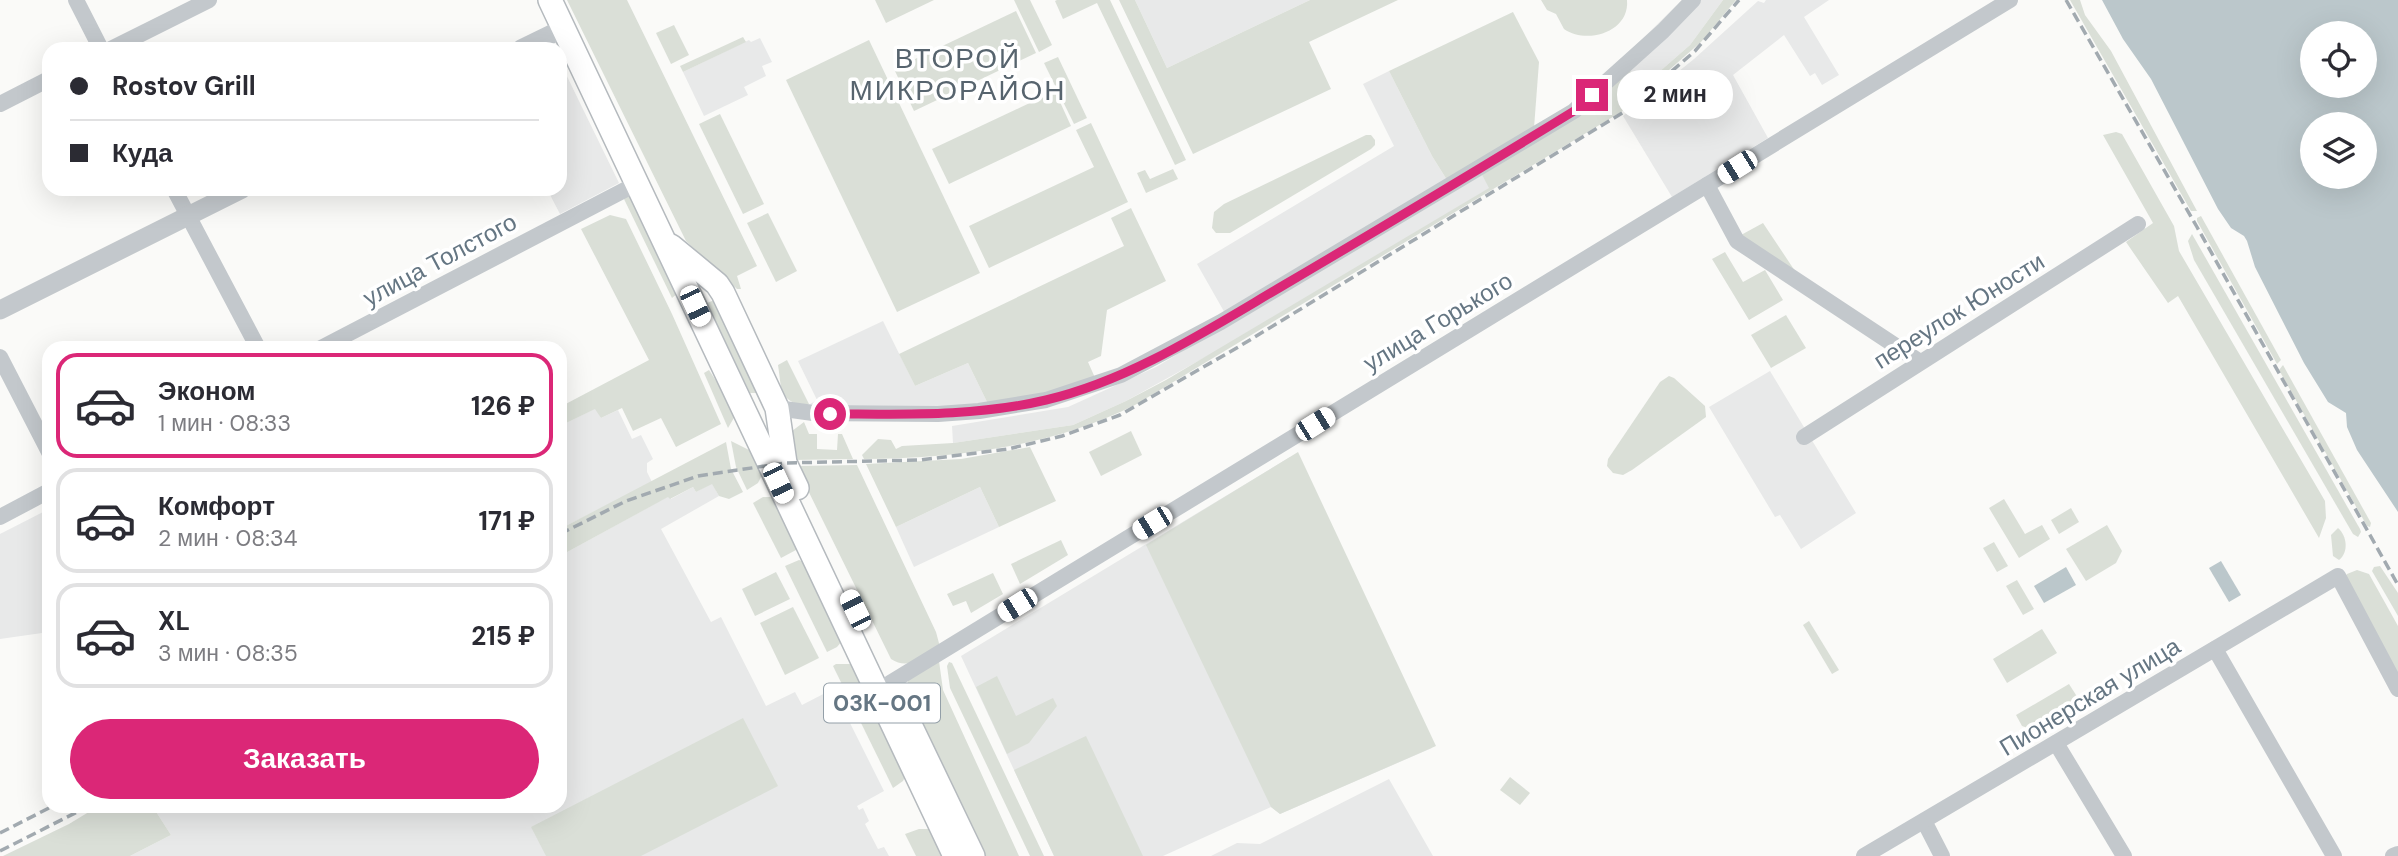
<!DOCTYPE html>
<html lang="ru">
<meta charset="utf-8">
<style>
body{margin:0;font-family:"DM Sans",sans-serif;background:#f2f2f3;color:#2b2b33;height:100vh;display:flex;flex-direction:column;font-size:26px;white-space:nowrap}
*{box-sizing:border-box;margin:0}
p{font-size:23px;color:#7c7c81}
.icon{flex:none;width:38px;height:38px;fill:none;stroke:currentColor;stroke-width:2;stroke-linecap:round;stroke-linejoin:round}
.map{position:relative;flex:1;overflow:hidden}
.drawer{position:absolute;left:42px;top:341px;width:525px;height:472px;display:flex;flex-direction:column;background:#fff;border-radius:21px;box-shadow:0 7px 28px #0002}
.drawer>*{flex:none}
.guide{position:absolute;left:42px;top:42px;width:525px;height:154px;border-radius:21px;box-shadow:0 7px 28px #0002;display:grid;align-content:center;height:154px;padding:0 28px;background:#fff}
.tools{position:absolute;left:2300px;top:21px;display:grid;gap:14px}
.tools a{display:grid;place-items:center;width:77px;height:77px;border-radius:50%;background:#fff;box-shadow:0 7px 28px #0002;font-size:35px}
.end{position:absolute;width:32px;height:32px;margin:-16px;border:9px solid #db2777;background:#fff;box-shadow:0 0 0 4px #fff}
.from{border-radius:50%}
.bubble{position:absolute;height:49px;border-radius:24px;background:#fff;box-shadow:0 7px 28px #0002;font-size:23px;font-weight:700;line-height:49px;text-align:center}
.car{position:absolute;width:21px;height:42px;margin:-21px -10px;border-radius:9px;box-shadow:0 0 5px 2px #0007;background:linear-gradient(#fff 24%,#345 0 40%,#fff 0 76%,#345 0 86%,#fff 0)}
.guide b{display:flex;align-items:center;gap:24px;height:66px;font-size:26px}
.guide b+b{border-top:2px solid #e1e1e2}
.guide i{width:18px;height:18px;background:#2b2b33}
ul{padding:12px 0 0;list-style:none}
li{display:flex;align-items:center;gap:21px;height:105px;margin:0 14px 10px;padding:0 14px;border:4px solid #e1e1e2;border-radius:21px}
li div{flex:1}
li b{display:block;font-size:26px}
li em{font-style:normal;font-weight:700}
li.active{border-color:#db2777}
li>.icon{width:63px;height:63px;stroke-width:1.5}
.button{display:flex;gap:14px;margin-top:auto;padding:14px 28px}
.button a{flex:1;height:80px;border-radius:42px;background:#db2777;color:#fff;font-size:28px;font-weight:700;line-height:80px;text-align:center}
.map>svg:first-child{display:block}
</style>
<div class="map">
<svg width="2398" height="856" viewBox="0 0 2398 856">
<rect width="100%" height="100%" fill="#fafaf8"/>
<g fill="#e8e9e9">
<polygon points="1135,0 1310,0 1167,68"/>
<polygon points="1682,0 1723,0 1690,45 1643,86 1621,60"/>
<polygon points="1766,0 1829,0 1804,17 1839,75 1822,85 1815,73 1810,76 1784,35 1733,75 1768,138 1672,197 1623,116 1694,59 1758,1 1764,3"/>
<polygon points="760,38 772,62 762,66 766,76 744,87 748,95 704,116 683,72 749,40 751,42"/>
<polygon points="560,62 619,183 560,214 547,189 560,189"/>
<polygon points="1389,71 1432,156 1447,180 1226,315 1197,264 1394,146 1363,84"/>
<polygon points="1481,173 1490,188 1249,333 1126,401 1073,425 953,443 952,426 1068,407 1156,367"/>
<polygon points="883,321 915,386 968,363 988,404 946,407 805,407 817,400 798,361"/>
<polygon points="1770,371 1856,513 1801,549 1780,515 1775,517 1709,407"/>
<polygon points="596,408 601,418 618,410 632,439 641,435 653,459 647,463 647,472 652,482 560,529 560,426"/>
<polygon points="1290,457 1432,748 1280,814 1271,807 1163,856 1054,856 961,656"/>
<polygon points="712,483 719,496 661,529 711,622 721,617 766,706 795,692 802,705 833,689 884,791 857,806 859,810 863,808 869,821 865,824 878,849 884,847 889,856 130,856 171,835 153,807 560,807 560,556 669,496 671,499 693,487 696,492"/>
<polygon points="980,487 999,527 914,567 896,527"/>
<polygon points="49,509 49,632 0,639 0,534"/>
<polygon points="1389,779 1433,856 1211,856 1237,843 1260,844"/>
</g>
<g fill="#dadfd7">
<polygon points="567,0 627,0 757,266 737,276 741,289 737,289 686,241"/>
<polygon points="875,0 934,0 886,23"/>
<polygon points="1014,0 1030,0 1052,45 1039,52"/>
<polygon points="1057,0 1110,0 1186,160 1175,165 1097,3 1063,19 1055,1"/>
<polygon points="1119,0 1135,0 1167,68 1310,0 1398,0 1309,42 1331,89 1193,154"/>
<path d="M1541 0H1627C1630 32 1587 45 1564 29L1556 14 1547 10Z"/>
<path d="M1723 0H1736L1701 42 1621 112 1135 405C1051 447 957 458 864 459L862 455 878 439 891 440 896 449 902 446 953 443 1073 425 1126 401 1166 380 1489 188 1481 173 1627 67 1643 86 1690 45Z"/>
<polygon points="2070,0 2080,0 2085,15 2111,51 2197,211 2191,211"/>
<polygon points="1016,11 1036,53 914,111 894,69"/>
<polygon points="1513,12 1539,62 1534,128 1447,180 1432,156 1389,71"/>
<polygon points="674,25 689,55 671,64 656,33"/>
<polygon points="743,37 746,42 683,72 680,66"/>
<polygon points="869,40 980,273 897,312 786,80"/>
<polygon points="1058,57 1087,118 1074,124 1044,63"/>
<polygon points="1055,91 1071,126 949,184 932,149"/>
<polygon points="720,114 764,204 743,214 699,124"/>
<polygon points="1091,123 1128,202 989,268 969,226 1094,167 1076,130"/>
<polygon points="2116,132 2122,134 2174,226 2179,251 2325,501 2326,518 2319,538 2178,296 2168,303 2126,242 2153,223 2103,135"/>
<polygon points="1366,135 1371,135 1375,140 1375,145 1371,149 1230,233 1216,233 1212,228 1214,212 1224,204"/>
<polygon points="1173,169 1178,179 1146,193 1137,173 1145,170 1150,179"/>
<polygon points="627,195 632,196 678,293 672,298 623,197"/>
<polygon points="1131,208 1166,281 1107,310 1101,356 1088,362 1096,380 1084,385 988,404 968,363 915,386 899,354 1124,246 1111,218"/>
<polygon points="768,213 797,271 776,282 747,223"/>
<polygon points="610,215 626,219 672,314 721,424 676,447 661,418 633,431 622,408 601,418 595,409 560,426 560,407 649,360 581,229"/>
<polygon points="2201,216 2281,360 2277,364 2197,221 2197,218"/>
<polygon points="1763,223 1797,274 1741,235"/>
<polygon points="2192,234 2360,529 2361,532 2358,537 2353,534 2194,260 2188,241"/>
<polygon points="1725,252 1743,282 1765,270 1783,300 1749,320 1712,259"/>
<polygon points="717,299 758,391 756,393 750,393 707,303"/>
<polygon points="1786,315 1806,348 1771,368 1751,335"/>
<path d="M787 360 809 404 805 407C778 399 782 390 778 365Z"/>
<polygon points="2283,365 2371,523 2370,527 2367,526 2279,370"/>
<polygon points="709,370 722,390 735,416 728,428 704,373"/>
<polygon points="1669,376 1674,378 1705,406 1706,417 1632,470 1623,475 1613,473 1607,466 1608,459 1660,382"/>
<polygon points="804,422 809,434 817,434 817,449 837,450 838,434 842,434 853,459 794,460 792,431"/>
<polygon points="1131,431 1142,455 1101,476 1089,452"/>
<polygon points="731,441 749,450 763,473 758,483 747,490 736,467"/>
<polygon points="726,442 731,469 743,492 729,499 719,496 712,484 696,492 693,487 670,499 668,497 560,556 560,529"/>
<polygon points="1030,447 1056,501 999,527 980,487 896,527 866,464 961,459"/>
<polygon points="1298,452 1436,746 1280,814 1271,807 1146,545"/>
<path d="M857 465 936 632 940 647C925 656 909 671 891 659L796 466Z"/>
<polygon points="763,497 774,497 798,545 796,550 781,558 753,503"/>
<polygon points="2004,499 2025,534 2042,525 2050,539 2019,558 1989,508"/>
<polygon points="2071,508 2079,522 2059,534 2051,520"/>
<polygon points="2107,525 2122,551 2116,563 2086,581 2066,549"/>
<path d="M2338 528C2347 536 2349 552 2339 560L2333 556 2331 535Z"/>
<polygon points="1061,540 1068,555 1020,584 1011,564"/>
<polygon points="1994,542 2008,566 1997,572 1983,548"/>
<polygon points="799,560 805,562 842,641 837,647 827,652 785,566"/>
<polygon points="2380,566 2398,593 2398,616 2372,571 2374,567"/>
<polygon points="2357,570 2369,574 2398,626 2398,679 2345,577 2347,574"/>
<polygon points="776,572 790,599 755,616 742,589"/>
<polygon points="993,573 1003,594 971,613 966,601 953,606 947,594"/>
<polygon points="2017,580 2034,609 2023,615 2006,586"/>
<polygon points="793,607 819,658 785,675 760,623"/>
<polygon points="1809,621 1839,670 1832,674 1803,625"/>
<polygon points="2042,629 2057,653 2007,683 1993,659"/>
<polygon points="939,661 943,690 1019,856 983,856 907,693 908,680"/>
<polygon points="949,662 952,663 1044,856 1030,856 950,688 947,666"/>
<polygon points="836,664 852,664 906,775 903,781 893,788 833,666"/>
<polygon points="997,676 1016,716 1053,698 1057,706 1029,743 1007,754 976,687"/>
<polygon points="2069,684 2085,709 2044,734 2022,726 2016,715"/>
<polygon points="743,718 778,786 641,856 546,856 531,827"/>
<polygon points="1086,736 1143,856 1054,856 1014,770"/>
<polygon points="1510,777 1530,793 1520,805 1500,790"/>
<polygon points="97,807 153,807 171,835 130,856 3,856 69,824"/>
<polygon points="919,829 932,829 945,856 916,856 905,834"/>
</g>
<g fill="#bbc7cb" fill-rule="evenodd">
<path d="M2102 0H2398V512L2357 450 2347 427 2346 413 2328 402 2304 363 2255 267 2247 241 2244 236 2231 228 2218 209 2151 79 2123 39ZM2364 33V86H2312V33ZM2312 124H2364V177H2312Z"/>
<polygon points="2221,561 2241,595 2229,602 2209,568"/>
<polygon points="2066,567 2076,585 2044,603 2034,586"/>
</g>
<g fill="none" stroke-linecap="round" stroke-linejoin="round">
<defs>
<g id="primary">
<polyline points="550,0 955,856"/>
<polyline points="671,246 717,284 723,293 777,408 785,463 797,488"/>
<polyline points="902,708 973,856"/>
</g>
</defs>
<use href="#primary" stroke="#b5babe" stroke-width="26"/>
<g stroke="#c3c8cc" stroke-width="16">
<polyline points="76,0 101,49"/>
<polyline points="111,49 209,0"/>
<polyline points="0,104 49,79"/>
<polyline points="1707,185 1737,241 1920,362"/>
<polyline points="174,189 258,348"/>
<polyline points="321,348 638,183"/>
<polyline points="0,357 49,452"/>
<polyline points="777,408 813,413 938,414 979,411 1046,400 1121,375 1221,322 1574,111 1663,31 1693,0"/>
<polyline points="1804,437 2138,224"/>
<polyline points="0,517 49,491"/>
<polyline points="2215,649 2334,856"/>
<polyline points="890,683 2010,0"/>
<polyline points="2056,743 2124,856"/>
<polyline points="1924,821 1942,856"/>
<polyline points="1864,856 2338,576 2398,689"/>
<polyline points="2393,856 2398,854"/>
</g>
<g stroke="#c3c8cc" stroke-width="19">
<polyline points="521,49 564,28"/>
<polyline points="0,310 242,189"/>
</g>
<use href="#primary" stroke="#fff" stroke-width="23"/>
<g stroke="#a2aab0" stroke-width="3.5" stroke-dasharray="10 5" stroke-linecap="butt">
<polyline points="2066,0 2197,227 2398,585"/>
<polyline points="560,534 626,501 698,476 785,463 920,460 1008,449 1062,436 1120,415 1240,346 1627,110 1695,51 1739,0"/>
<polyline points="0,833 51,807"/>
<polyline points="0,851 87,807"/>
</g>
</g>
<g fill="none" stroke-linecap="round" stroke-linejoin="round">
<path stroke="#db2777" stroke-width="9" d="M830 414C902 414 975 417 1046 400 1131 380 1209 329 1284 285 1381 228 1478 170 1574 111L1592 95"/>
</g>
<g text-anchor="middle" stroke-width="7" stroke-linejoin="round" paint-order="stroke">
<rect fill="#fff" stroke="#939fa8" stroke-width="2" x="824" y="683.5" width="116" height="39" rx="5"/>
<g font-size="23" font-weight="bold" fill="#657683">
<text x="882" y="711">03К-001</text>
</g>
<g font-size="24" fill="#657683" stroke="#fff">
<text transform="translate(440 260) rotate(-28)" y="8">улица Толстого</text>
<text transform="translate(1959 311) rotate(-32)" y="8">переулок Юности</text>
<text transform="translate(1438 322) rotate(-31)" y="8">улица Горького</text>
<text transform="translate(2090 697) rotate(-31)" y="8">Пионерская улица</text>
</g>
<g font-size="28" letter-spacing="2" fill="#57646e" stroke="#fff">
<text x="958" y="68">ВТОРОЙ<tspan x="958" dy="32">МИКРОРАЙОН</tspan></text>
</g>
</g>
</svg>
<div class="tools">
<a><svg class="icon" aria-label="locate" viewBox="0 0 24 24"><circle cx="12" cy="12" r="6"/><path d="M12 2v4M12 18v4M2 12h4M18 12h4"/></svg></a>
<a><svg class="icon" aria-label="layers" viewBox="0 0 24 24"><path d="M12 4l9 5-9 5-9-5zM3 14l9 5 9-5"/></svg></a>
</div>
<i class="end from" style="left:830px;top:414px"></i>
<i class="end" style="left:1592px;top:95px"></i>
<div class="bubble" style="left:1617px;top:70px;width:116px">2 мин</div>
<i class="car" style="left:1737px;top:167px;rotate:238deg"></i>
<i class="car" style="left:695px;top:306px;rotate:155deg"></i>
<i class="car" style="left:1315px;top:424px;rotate:58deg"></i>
<i class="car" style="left:778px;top:483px;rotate:155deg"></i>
<i class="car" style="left:1152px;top:523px;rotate:239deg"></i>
<i class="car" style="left:1017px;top:605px;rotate:238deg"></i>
<i class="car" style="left:855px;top:610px;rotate:334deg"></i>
<div class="guide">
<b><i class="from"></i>Rostov Grill</b>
<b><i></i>Куда</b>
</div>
<section class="drawer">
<ul>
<li class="active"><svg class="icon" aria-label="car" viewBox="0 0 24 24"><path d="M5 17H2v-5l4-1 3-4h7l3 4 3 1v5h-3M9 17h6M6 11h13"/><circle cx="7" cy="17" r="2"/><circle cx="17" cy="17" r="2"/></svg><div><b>Эконом</b><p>1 мин · 08:33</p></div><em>126 ₽</em></li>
<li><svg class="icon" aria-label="car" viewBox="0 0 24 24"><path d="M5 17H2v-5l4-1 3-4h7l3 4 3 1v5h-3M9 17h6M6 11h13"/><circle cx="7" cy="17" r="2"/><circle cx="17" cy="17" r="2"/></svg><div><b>Комфорт</b><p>2 мин · 08:34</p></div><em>171 ₽</em></li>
<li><svg class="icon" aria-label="car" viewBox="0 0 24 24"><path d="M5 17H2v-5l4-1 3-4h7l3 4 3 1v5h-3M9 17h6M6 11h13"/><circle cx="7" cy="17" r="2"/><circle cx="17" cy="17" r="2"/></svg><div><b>XL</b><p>3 мин · 08:35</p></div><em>215 ₽</em></li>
</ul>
<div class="button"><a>Заказать</a></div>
</section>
</div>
